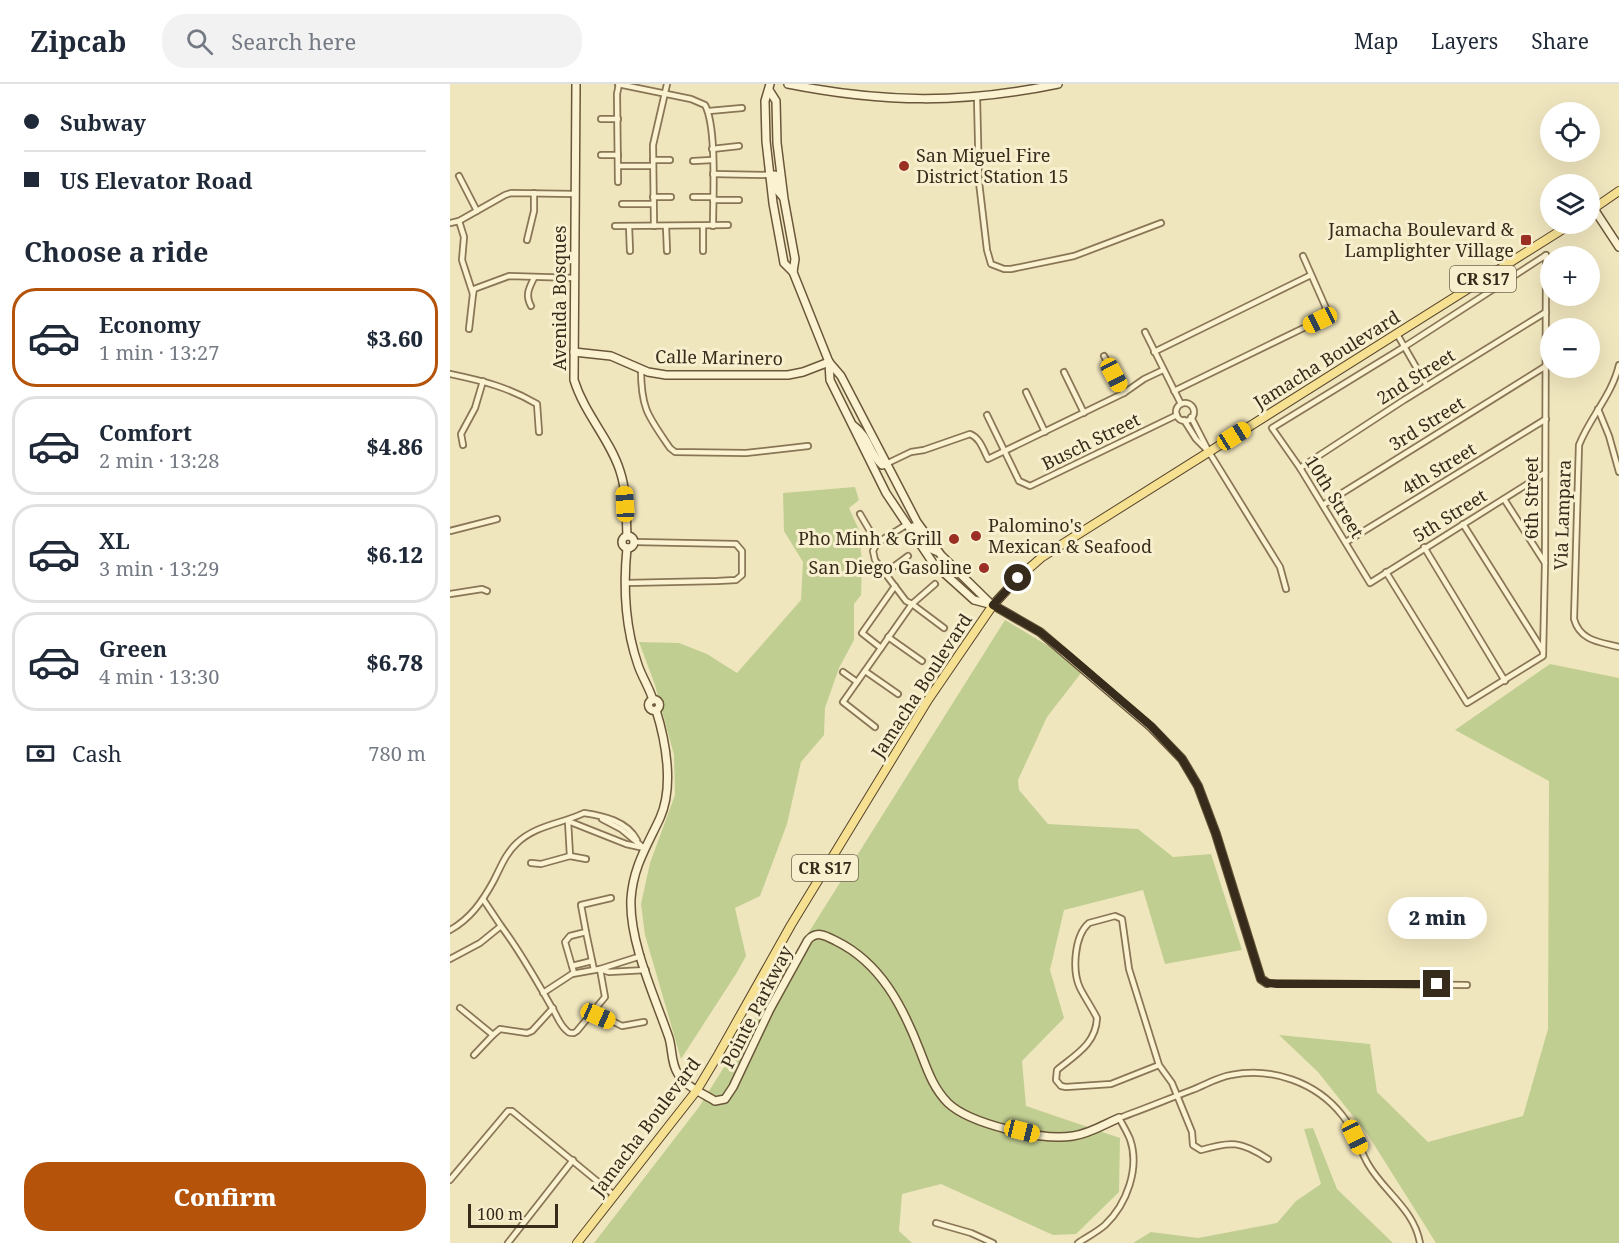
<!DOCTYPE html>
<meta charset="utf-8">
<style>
body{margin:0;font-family:"Noto Serif",serif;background:#f2f2f3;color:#1f2937;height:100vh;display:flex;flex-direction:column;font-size:22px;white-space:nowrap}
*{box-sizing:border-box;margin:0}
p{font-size:20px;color:#747a83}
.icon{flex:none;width:33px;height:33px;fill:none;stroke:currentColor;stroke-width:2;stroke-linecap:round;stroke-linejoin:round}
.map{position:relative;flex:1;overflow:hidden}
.details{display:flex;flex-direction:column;background:#fff;width:450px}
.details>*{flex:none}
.hud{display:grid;align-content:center;height:132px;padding:0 24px;background:#fff}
.tools{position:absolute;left:1090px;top:18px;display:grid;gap:12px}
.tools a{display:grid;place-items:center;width:60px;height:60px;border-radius:50%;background:#fff;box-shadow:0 6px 24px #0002;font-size:30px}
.scale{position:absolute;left:18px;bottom:15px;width:90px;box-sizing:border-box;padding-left:6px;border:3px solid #372c1b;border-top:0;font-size:16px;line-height:21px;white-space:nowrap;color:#372c1b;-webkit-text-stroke:4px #f7efce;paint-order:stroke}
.end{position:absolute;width:27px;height:27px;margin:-14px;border:8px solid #372c1b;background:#fff;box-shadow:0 0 0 3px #fff}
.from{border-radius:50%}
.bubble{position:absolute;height:42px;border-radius:21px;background:#fff;box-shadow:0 6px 24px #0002;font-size:20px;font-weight:800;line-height:42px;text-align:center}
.car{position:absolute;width:18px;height:36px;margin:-18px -9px;border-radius:8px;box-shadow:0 0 4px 2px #0007;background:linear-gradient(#f5c518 24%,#345 0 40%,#f5c518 0 76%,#345 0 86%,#f5c518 0)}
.hud b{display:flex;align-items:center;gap:21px;height:57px;font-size:22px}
.hud b+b{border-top:2px solid #e0e1e3}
.hud i{width:15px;height:15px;background:#1f2937}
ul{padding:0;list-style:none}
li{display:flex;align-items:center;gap:18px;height:99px;margin:0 12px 9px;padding:0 12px;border:3px solid #e0e1e3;border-radius:24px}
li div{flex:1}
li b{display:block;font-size:22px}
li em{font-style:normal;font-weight:800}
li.selected{border-color:#b45309}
li>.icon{width:54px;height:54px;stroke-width:1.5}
h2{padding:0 24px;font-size:27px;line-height:72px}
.pay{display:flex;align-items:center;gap:15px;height:66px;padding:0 24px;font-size:22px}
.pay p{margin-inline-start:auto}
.button{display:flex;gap:12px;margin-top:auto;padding:12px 24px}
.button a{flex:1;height:69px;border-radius:24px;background:#b45309;color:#fff;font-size:24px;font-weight:800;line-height:69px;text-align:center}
header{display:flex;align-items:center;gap:36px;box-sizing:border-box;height:84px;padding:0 30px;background:#fff;border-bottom:2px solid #e0e1e3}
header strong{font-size:28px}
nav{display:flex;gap:33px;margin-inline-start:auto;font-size:21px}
.search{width:420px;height:54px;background:#f2f2f3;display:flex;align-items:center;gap:15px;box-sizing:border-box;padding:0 21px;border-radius:24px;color:#747a83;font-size:22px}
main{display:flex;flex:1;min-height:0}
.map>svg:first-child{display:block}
</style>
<header>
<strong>Zipcab</strong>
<div class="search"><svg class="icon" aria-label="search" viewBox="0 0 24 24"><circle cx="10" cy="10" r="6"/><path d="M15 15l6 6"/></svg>Search here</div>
<nav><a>Map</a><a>Layers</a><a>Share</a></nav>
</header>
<main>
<section class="details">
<div class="hud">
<b><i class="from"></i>Subway</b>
<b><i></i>US Elevator Road</b>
</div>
<h2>Choose a ride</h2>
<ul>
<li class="selected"><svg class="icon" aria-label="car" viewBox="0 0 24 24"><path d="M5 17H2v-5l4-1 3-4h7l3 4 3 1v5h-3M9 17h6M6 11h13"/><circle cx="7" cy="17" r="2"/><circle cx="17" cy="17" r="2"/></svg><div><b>Economy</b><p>1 min · 13:27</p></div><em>$3.60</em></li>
<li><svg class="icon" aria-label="car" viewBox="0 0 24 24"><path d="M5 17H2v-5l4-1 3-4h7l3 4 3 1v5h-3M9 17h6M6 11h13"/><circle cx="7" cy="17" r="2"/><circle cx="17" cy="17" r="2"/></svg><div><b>Comfort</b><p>2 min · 13:28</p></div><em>$4.86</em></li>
<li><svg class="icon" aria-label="car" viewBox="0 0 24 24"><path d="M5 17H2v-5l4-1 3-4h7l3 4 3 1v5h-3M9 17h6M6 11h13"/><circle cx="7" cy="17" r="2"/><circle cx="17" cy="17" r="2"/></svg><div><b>XL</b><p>3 min · 13:29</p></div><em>$6.12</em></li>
<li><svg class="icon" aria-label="car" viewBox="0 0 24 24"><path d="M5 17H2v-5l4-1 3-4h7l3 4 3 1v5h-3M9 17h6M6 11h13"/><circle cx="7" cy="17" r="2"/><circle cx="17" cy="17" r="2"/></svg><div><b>Green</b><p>4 min · 13:30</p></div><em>$6.78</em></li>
</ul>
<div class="pay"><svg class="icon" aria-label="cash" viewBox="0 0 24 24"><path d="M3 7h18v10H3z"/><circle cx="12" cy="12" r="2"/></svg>Cash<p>780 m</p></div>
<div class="button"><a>Confirm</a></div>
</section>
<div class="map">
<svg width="1169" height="1159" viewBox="0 0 1169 1159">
<rect width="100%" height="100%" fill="#f0e6be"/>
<g fill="#c1ce92">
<polygon points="405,403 409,416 399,424 409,446 412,480 411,511 404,520 404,556 389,584 375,624 374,651 351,678 337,740 310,812 285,824 296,872 286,890 231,975 195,851 191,820 200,779 225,711 224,671 205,601 189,558 229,559 257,570 287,589 351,516 353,478 334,447 333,409"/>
<polygon points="555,536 635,584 597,633 568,696 569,706 598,740 688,745 723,773 761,770 792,866 715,880 693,806 614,826 600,886 614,934 572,977 576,1022 670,1054 669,1108 626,1150 603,1151 491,1100 452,1110 449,1147 462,1159 144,1159 249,1023"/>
<polygon points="1100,580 1169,594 1169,1159 986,1159 918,1051 868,988 829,951 920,960 927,1008 978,1058 1073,1032 1098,945 1099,697 1005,646"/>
<polygon points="863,1044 887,1105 943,1159 683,1159 701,1148 748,1154 827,1139 846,1117 871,1100 854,1045"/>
</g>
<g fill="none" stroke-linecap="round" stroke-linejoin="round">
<defs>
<g id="street">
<path d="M168 0 241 15 255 21C267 43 263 114 263 142"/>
<polyline points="527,13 529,98 537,166 541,180 554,185 561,185 624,172 711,139"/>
<polyline points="259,27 292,24"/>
<polyline points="151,35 168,35"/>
<polyline points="262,65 289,62"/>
<polyline points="151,71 168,71"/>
<polyline points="203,76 220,76"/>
<polyline points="243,77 262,76"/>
<polyline points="168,82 203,82"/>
<polyline points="263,90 320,91"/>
<polyline points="9,92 27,127"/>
<polyline points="168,98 167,10 169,0"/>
<polyline points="203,113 221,113"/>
<polyline points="243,113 263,113"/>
<polyline points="263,116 289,116"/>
<polyline points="172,120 203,120"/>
<polyline points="9,137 14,153 12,176 23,210 19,245"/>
<polyline points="0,139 9,137 55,111 61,109 125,110"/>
<polyline points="165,142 278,141"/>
<polyline points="179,142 180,167"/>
<polyline points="204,142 203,61 217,0"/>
<polyline points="216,142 217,167"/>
<polyline points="253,142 253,167"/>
<polyline points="77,156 84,127 84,109"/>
<polyline points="23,210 24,205 59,192 125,194"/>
<path d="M81 222C75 211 79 204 84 194"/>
<polyline points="695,248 731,320"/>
<polyline points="947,250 977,302"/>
<polyline points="704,268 861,191"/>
<polyline points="654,272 674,309"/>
<path d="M1169 281C1162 311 1140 333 1129 361L1124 535C1130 557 1150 558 1169 563"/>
<path d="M191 285C191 325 198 332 220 364L225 368 296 369 358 362"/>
<polyline points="614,288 634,329"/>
<path d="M0 290C33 297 58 303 87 320L89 348"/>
<polyline points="724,307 870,236 876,224 853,172"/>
<polyline points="576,308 595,348"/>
<circle cx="735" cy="328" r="9"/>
<polyline points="1148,325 1159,352 1169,388"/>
<polyline points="537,331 569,397 580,402 727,331"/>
<polyline points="741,333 759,368 830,483 836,505"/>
<polyline points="734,336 746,355 757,366"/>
<polyline points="13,361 11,350 25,324 33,297"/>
<path d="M436 380 461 368 474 366 520 350C530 354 533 365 538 375L674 309 694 295 713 286"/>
<polyline points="850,384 954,316 1096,228"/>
<polyline points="1095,389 920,499 850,384 822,344 954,263 1096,171"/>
<polyline points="1054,415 1095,479"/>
<polyline points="873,421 1096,282"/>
<polyline points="410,430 427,459"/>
<polyline points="1013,440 1093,567"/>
<polyline points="0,447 47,435"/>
<polyline points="896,458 1096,335"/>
<polyline points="974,463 1055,597"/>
<polyline points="936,488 1017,619 1093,572 1095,479 1096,171"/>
<polyline points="435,489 458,472"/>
<polyline points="176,499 267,497 286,496 292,491 292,467 286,460 185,458"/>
<polyline points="485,500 462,520 494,544"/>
<polyline points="0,510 32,505 37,507"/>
<polyline points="438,553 472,577"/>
<polyline points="431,564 412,549 445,502"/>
<polyline points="415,587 448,610"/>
<polyline points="393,588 407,598"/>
<polyline points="425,643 393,618 462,520 456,517 425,476 423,467 427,459 456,441"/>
<polyline points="152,735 171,745 194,764"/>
<polyline points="118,737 176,760 194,764"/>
<polyline points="118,737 120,772"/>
<polyline points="81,779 91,780 120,772 136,775"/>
<path d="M51 842C70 867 85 894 101 922 106 929 109 940 116 946 119 949 119 949 124 949L127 947 155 913 150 885 122 890 93 909"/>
<path d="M0 846C20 835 32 818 43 798 50 785 55 770 67 759 86 741 111 740 134 729 154 732 177 737 187 756"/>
<polyline points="136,848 144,886"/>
<polyline points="191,872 150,885 159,888 196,886"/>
<polyline points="0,875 30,859 51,842 33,815"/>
<polyline points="122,882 142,877"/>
<polyline points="124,889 115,858 120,852 136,848 131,821 161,814"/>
<polyline points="817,899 1017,901"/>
<polyline points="10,924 43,951 24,971"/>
<polyline points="144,928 172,942 194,938"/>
<polyline points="43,951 50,945 77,949 82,947 103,924"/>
<path d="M709 981 661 1000 616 1003 611 1002 606 996 607 986C625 971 646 960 647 934 642 924 635 914 630 904 622 887 624 852 639 839L665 832 672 835 679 885 709 981 722 999 742 1048 743 1061 751 1066C781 1057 791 1057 818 1075"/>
<polyline points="0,1096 58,1027 62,1027 164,1111"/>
<polyline points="486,1139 521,1149 543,1159"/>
<polyline points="58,1159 123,1076"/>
<path d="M628 1159C637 1153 647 1148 655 1141 677 1120 690 1084 680 1055 677 1048 673 1041 669 1034 694 1025 718 1015 742 1006 755 1001 768 993 781 991 822 983 866 998 892 1031 904 1045 909 1064 918 1080 934 1108 964 1125 970 1159"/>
</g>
<g id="secondary">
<path d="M126 0 124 296C135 331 160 355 170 387 177 408 176 431 177 452"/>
<polyline points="320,0 315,17 316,57 323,119 334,179 343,188 379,278 391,292 467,438 491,471 541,520"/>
<path d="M338 0C434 19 512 20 608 0"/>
<polyline points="319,6 326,17 327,59 334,115 345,175 343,188"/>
<polyline points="320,91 325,91 328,107 333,113"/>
<polyline points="1144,125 1169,163"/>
<polyline points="124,268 161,272 198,288 216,291 338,291 353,288 379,278"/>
<polyline points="379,278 380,296 436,409 483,479 524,516 543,521 590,548 701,643 732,675 748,702 766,750 811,895 817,899"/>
<path d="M404 342C419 353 419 369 432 381L436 380"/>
<polyline points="463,443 479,464 488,468"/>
<circle cx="178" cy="458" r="6"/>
<path d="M177 464C173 504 175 543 188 581 192 593 199 603 203 616"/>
<circle cx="204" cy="621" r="5.5"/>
<path d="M206 626C216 658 224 703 210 734 197 762 183 783 181 815 179 857 204 911 218 951 223 963 220 978 228 990 235 1002 254 1010 265 1017L275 1015 283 1003 320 925 358 856C367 846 376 852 386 857 431 879 453 923 470 967 477 985 483 1004 498 1019 520 1040 592 1057 623 1052 639 1050 655 1040 669 1034"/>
</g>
<g id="primary">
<polyline points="1140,127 1169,107"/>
<polyline points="127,1159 247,1006 268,971 341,841 478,616 543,521 568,494 592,473 1121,140"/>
</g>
</defs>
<use href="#street" stroke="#897656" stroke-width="8"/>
<use href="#secondary" stroke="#6a5739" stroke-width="10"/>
<use href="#primary" stroke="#56432b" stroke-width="10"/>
<use href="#street" stroke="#faf2d1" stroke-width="4.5"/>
<use href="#secondary" stroke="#faf2d1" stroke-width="7"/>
<use href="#primary" stroke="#f6e193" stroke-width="8"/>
</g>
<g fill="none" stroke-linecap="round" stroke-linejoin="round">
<polyline stroke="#372c1b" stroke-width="8" points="568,494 543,521 590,548 617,570 701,642 732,675 748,702 766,750 811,895 817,899 827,900 987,900"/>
</g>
<g fill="#9a2f23" stroke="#f7efce" stroke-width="2">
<circle cx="454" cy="82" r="6"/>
<rect x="1070" y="150" width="12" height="12" rx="3"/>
<circle cx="526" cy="452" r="6"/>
<circle cx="504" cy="455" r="6"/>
<circle cx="534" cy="484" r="6"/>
</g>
<g text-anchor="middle" stroke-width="6" stroke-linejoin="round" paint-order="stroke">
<g fill="#f7efce" stroke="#716651" stroke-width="1.5">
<rect x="1000" y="182" width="66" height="26" rx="4.5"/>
<rect x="342" y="771" width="66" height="26" rx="4.5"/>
</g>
<g font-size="16" font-weight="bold" fill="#372c1b">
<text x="1033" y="201">CR S17</text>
<text x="375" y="790">CR S17</text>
</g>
<g font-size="18" fill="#372c1b" stroke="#f7efce" text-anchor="end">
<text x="466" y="78" text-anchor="start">San Miguel Fire<tspan x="466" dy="21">District Station 15</tspan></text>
<text x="1064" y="152">Jamacha Boulevard &amp;<tspan x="1064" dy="21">Lamplighter Village</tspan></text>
<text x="538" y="448" text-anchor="start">Palomino's<tspan x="538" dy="21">Mexican &amp; Seafood</tspan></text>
<text x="492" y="461">Pho Minh &amp; Grill</text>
<text x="522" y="490">San Diego Gasoline</text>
</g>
<g font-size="18" fill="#372c1b" stroke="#f7efce">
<text transform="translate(110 214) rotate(-90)" y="6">Avenida Bosques</text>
<text transform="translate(269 274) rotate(1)" y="6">Calle Marinero</text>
<text transform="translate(877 276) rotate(-32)" y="6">Jamacha Boulevard</text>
<text transform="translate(966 293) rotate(-32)" y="6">2nd Street</text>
<text transform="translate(977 340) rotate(-32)" y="6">3rd Street</text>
<text transform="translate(641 358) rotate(-26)" y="6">Busch Street</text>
<text transform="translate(989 385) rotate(-31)" y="6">4th Street</text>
<text transform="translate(884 413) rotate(58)" y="6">10th Street</text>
<text transform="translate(1082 414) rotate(-90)" y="6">6th Street</text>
<text transform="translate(1113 431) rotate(-88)" y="6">Via Lampara</text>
<text transform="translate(1000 432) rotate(-32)" y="6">5th Street</text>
<text transform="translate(472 602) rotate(-57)" y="6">Jamacha Boulevard</text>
<text transform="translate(307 923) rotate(-63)" y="6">Pointe Parkway</text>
<text transform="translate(196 1043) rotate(-53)" y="6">Jamacha Boulevard</text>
</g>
</g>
</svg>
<div class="tools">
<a><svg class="icon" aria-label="locate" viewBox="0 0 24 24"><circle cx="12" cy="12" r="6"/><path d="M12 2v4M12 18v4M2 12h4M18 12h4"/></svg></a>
<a><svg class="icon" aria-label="layers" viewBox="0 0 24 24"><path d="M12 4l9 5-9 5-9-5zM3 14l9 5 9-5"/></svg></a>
<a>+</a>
<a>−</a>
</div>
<div class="scale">100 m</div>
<i class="end from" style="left:568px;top:494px"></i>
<i class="end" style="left:987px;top:900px"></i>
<div class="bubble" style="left:938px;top:813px;width:99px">2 min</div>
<i class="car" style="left:870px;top:236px;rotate:244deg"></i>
<i class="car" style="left:664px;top:291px;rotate:152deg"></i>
<i class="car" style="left:784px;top:352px;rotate:58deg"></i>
<i class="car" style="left:175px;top:420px;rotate:357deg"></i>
<i class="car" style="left:148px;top:932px;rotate:114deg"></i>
<i class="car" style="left:572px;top:1047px;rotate:104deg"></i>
<i class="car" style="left:905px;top:1053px;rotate:155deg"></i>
</div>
</main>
